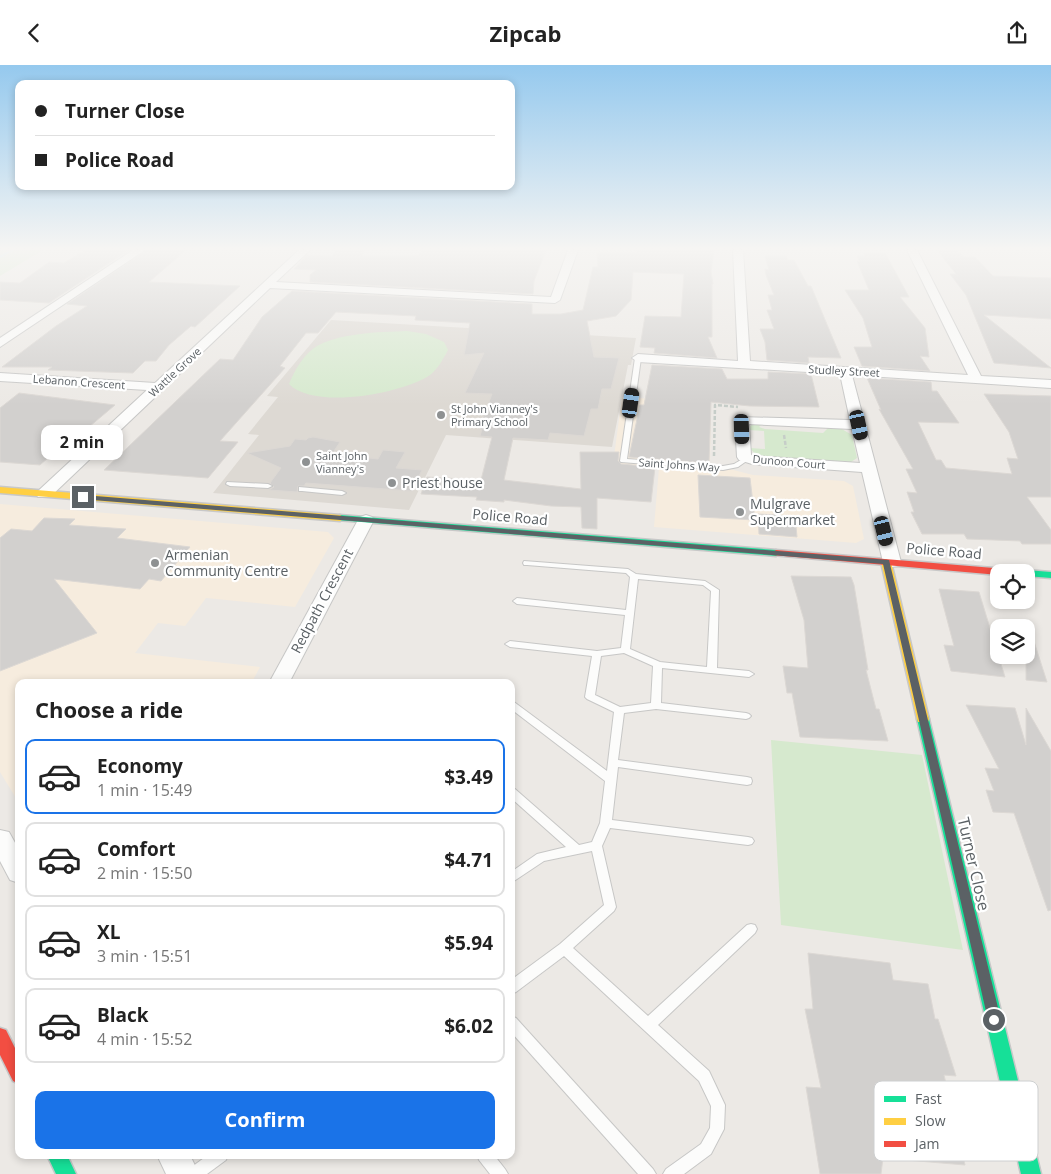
<!DOCTYPE html>
<meta charset="utf-8">
<style>
body{margin:0;font-family:"Open Sans",sans-serif;background:#f6f6f6;color:#222;height:100vh;display:flex;flex-direction:column;font-size:19px;white-space:nowrap}
*{box-sizing:border-box;margin:0}
p{font-size:16px;color:#767676}
.icon{flex:none;width:28px;height:28px;fill:none;stroke:currentColor;stroke-width:2;stroke-linecap:round;stroke-linejoin:round}
.map{position:relative;flex:1;overflow:hidden}
.panel{position:absolute;left:15px;top:614px;width:500px;height:480px;display:flex;flex-direction:column;background:#fff;border-radius:10px;box-shadow:0 2px 8px #0003}
.panel>*{flex:none}
.banner{position:absolute;left:15px;top:15px;width:500px;height:110px;border-radius:10px;box-shadow:0 2px 8px #0003;display:grid;align-content:center;height:110px;padding:0 20px;background:#fff}
.buttons{position:absolute;left:990px;top:499px;display:grid;gap:10px}
.buttons a{display:grid;place-items:center;width:45px;height:45px;border-radius:10px;background:#fff;box-shadow:0 2px 8px #0003;font-size:25px}
.end{position:absolute;width:22px;height:22px;margin:-11px;border:6px solid #5b6165;background:#fff;box-shadow:0 0 0 2px #fff}
.from{border-radius:50%}
.bubble{position:absolute;height:35px;border-radius:10px;background:#fff;box-shadow:0 2px 8px #0003;font-size:16px;font-weight:700;line-height:35px;text-align:center}
.car{position:absolute;width:15px;height:30px;margin:-15px -8px;border-radius:6px;box-shadow:0 0 4px 1px #0007;background:linear-gradient(#222 24%,#8ab4d8 0 40%,#222 0 76%,#8ab4d8 0 86%,#222 0)}
.banner b{display:flex;align-items:center;gap:18px;height:48px;font-size:19px}
.banner b+b{border-top:1px solid #e0e0e0}
.banner i{width:12px;height:12px;background:#222}
ul{padding:0;list-style:none}
li{display:flex;align-items:center;gap:15px;height:75px;margin:0 10px 8px;padding:0 10px;border:2px solid #e0e0e0;border-radius:10px}
li div{flex:1}
li b{display:block;font-size:19px}
li em{font-style:normal;font-weight:700}
li.current{border-color:#1a73e8}
li>.icon{width:45px;height:45px;stroke-width:1.5}
h2{padding:0 20px;font-size:22px;line-height:60px}
.action{display:flex;gap:10px;margin-top:auto;padding:10px 20px}
.action a{flex:1;height:58px;border-radius:10px;background:#1a73e8;color:#fff;font-size:20px;font-weight:700;line-height:58px;text-align:center}
header{display:flex;justify-content:space-between;align-items:center;height:65px;padding:0 20px;background:#fff;font-size:22px;font-weight:700}
.map>svg:first-child{display:block}
</style>
<header><svg class="icon" aria-label="back" viewBox="0 0 24 24"><path d="M15 5l-7 7 7 7"/></svg>Zipcab<svg class="icon" aria-label="share" viewBox="0 0 24 24"><path d="M12 15V3M7 8l5-5 5 5M5 13v7h14v-7"/></svg></header>
<div class="map">
<svg width="1051" height="1109" viewBox="0 0 1051 1109">
<rect width="100%" height="100%" fill="#ece9e5"/>
<g fill="#f6ecde">
<polygon points="622,332 711,338 710,399 753,410 844,416 853,421 864,474 856,478 654,462 659,403 613,399"/>
<polygon points="0,439 328,467 334,473 295,542 206,533 185,561 158,558 135,588 260,602 252,617 19,618 19,738 0,707"/>
</g>
<polygon fill="#ddd9d3" points="331,255 636,273 631,300 628,300 612,382 446,370 409,445 213,428 259,370 248,369 278,332 267,331"/>
<g fill="#d6e9ce">
<polygon points="0,185 43,185 0,211"/>
<path d="M407 266 426 269 444 277 448 285C443 294 438 304 430 310 402 329 314 345 289 319 295 305 302 292 314 283 336 268 380 267 407 266Z"/>
<polygon points="764,357 759,362 765,364 823,368 829,362 840,363 852,370 857,393 851,397 844,397 763,391 755,389 750,383 765,384 764,366 749,365 749,362 753,359"/>
<polygon points="771,675 922,690 963,885 781,860"/>
</g>
<g fill="none" stroke-linecap="round" stroke-linejoin="round">
<polygon fill="#b9e8f7" fill-rule="evenodd" points="10,185 15,185 0,193 0,191"/>
</g>
<g fill="#d2d0ce" stroke="#dcd8d4">
<polygon points="85,185 129,185 49,238 0,235 0,217 20,218 49,197 64,198"/>
<polygon points="147,185 186,185 149,217 240,221 195,262 191,261 169,280 156,296 145,296 133,308 48,305 52,302 2,302 56,261 87,241 67,239"/>
<polygon points="335,185 365,185 362,191 408,191 419,190 421,185 546,185 534,216 533,229 310,217 310,210 316,205 294,204 307,190 332,191"/>
<polygon points="636,185 714,185 711,207 713,219 712,219 712,272 708,272 717,293 654,288 655,283 640,282 645,251 681,252 684,209 633,207 631,235 616,251 587,256 594,292 619,293 611,324 602,324 598,344 591,344 584,371 550,368 548,375 513,373 504,415 581,424 580,387 619,387 618,396 621,399 655,402 651,437 597,433 597,464 582,463 581,442 551,441 504,435 504,437 476,435 477,432 421,429 427,412 481,415 492,372 480,371 482,364 479,364 492,329 465,328 484,288 464,290 470,258 415,255 416,251 336,247 318,268 306,268 280,301 285,303 220,376 238,377 208,413 104,405 220,294 233,295 262,252 292,226 532,239 532,249 561,249 583,245 593,202 598,202 597,187 637,187"/>
<polygon points="937,185 958,185 963,192 975,192 993,211 1051,213 1051,254 984,250 1051,303 994,298 966,230 950,209 956,209"/>
<polygon points="863,187 885,188 909,232 900,232 925,263 929,292 920,291 930,306 862,301 854,282 872,282 863,253 845,225 869,225 857,196 860,197 857,191 865,191"/>
<polygon points="765,191 786,191 788,195 794,195 808,221 811,221 841,293 808,292 809,298 767,295 765,277 760,264 774,264 767,245 772,245 768,230 774,230 766,210 765,204 769,205"/>
<polygon points="652,300 722,304 727,314 768,314 768,307 811,309 819,342 750,341 711,337 709,398 629,392 640,340 644,340"/>
<polygon points="867,313 931,317 932,326 937,326 959,358 918,357 936,395 941,395 946,403 1012,409 1007,393 1018,394 1009,367 984,329 1051,331 1051,432 1027,432 1051,465 1051,479 1022,479 1020,476 967,474 964,469 922,469 911,447 914,447 907,427 917,428 906,404 913,404 879,344 881,345"/>
<polygon points="19,328 115,340 83,367 77,367 40,400 0,397 0,343"/>
<polygon points="313,372 340,377 332,389 378,394 383,385 405,387 396,403 422,405 412,426 306,418 304,421 298,421 297,427 269,425 274,422 270,418 281,403 247,388 290,381 295,374 306,375 308,373"/>
<polygon points="698,410 750,413 755,455 700,452"/>
<polygon points="758,449 795,451 797,472 759,469"/>
<polygon points="44,453 75,454 69,460 126,464 117,473 190,482 161,516 149,514 140,524 54,514 97,568 0,606 0,473 11,464 32,466"/>
<polygon points="791,511 851,512 854,520 868,605 866,605 876,644 879,644 888,676 800,672 792,628 787,628 783,601 808,603 804,555"/>
<polygon points="939,524 979,527 1005,612 951,606 944,580 954,581"/>
<polygon points="1030,564 1047,617 1026,615 1026,565"/>
<polygon points="966,640 1015,643 1026,680 1026,643 1051,686 1051,845 1048,846 1014,748 993,747 986,725 994,726 985,703 999,704"/>
<polygon points="808,888 890,898 893,915 928,919 935,954 938,954 956,1011 944,1010 965,1100 883,1093 881,1109 820,1109 806,1022 821,1023 805,944 813,944"/>
</g>
<g fill="none" stroke-linecap="round" stroke-linejoin="round">
<defs>
<g id="lane">
<polygon points="638,291 641,293 627,394 723,401 734,399 746,392 749,394 748,395 738,402 723,405 621,397 620,396 635,293"/>
<polygon points="227,417 268,419 272,421 268,423 230,421 226,419"/>
<polygon points="299,422 342,426 346,428 342,430 302,426 299,426"/>
<path d="M524 496 628 504 636 509 705 516 719 525 717 603 749 606 754 609 749 612 662 603 661 638 746 648 749 649 751 651 749 653 746 654 656 644 624 648 618 695 747 712 751 713 752 716 751 719 747 720 618 702 612 755 748 772 752 773 754 776 752 779 748 780 610 763 602 781 616 842 614 846 573 883 648 951 747 860 751 859 755 860 757 864 755 868 658 960 709 1006 725 1040 724 1064 711 1089 684 1109H663L666 1104 701 1079 710 1063 711 1041 699 1016 564 891 516 927 511 929V915L560 879 604 840 592 786 544 796 511 818V807L537 789 566 782 511 733V723L515 724 579 780 592 777 600 758 605 716 511 644V636L514 637 607 706 614 647 587 634 585 632 592 591 510 582 505 579 510 576 597 586 621 583 625 550 517 539 513 536 517 533 626 545 630 512 626 508 527 500H524L523 498ZM638 514 703 520 711 526 707 602 660 597 630 584ZM624 588 653 601 651 638 620 642 595 630 601 591Z"/>
<polygon points="511,951 516,953 653,1104 656,1109 638,1109 511,967"/>
<polygon points="208,1090 228,1090 226,1095 207,1109 186,1109 189,1104"/>
<polygon points="477,1090 494,1090 505,1104 508,1109 490,1109 479,1095"/>
</g>
<g id="street">
<polygon points="133,185 145,185 0,282 0,273"/>
<polygon points="299,185 310,185 276,217 551,232 568,185 578,185 560,235 555,238 270,223 50,432 38,432 36,429 38,426 147,325 0,316 0,308 155,318"/>
<path d="M733 185H743L750 296 968 310 907 185H917L981 311 1051 315V323L852 310 901 497 898 501 892 502 886 501 883 497 862 407 752 399 739 395 737 392 735 357 739 352 850 355 840 309 638 297 632 293 638 289 738 296ZM749 359 852 364 860 398 754 391 751 390Z"/>
<polygon points="366,450 372,452 374,455 289,618 269,618 358,455 360,452"/>
<polygon points="0,765 9,767 19,785 19,818 10,815 0,796"/>
<polygon points="157,1090 190,1090 199,1109 166,1109"/>
</g>
<g id="fast">
<polygon points="340,450 776,485 781,488 776,491 337,455 335,453 337,451"/>
<polygon points="1026,505 1051,507 1051,513 1026,511 1026,508 1021,508"/>
<polygon points="923,650 928,651 929,654 1041,1109 1021,1109 917,654 918,651"/>
<polygon points="47,1090 67,1090 76,1109 56,1109"/>
</g>
<g id="slow">
<polygon points="0,422 340,450 345,453 340,456 0,428"/>
<polygon points="886,494 891,497 929,654 928,657 918,657 917,654 881,497"/>
</g>
<g id="jam">
<polygon points="776,485 1018,505 1023,508 999,508 999,510 772,490 771,488"/>
<polygon points="0,963 6,965 19,991 19,1019 13,1016 0,990"/>
</g>
</defs>
<use href="#lane" stroke="#c7c7c6" stroke-width="2"/>
<use href="#street" stroke="#c7c7c6" stroke-width="2"/>
<use href="#fast" stroke="#c8c8c8" stroke-width="3"/>
<use href="#slow" stroke="#c8c8c8" stroke-width="3"/>
<use href="#jam" stroke="#c8c8c8" stroke-width="3"/>
<g stroke="#c6cdc8" stroke-width="2.5" stroke-dasharray="4 2" stroke-linecap="butt">
<polyline points="784,370 786,383"/>
<polyline points="714,391 715,340 738,342"/>
</g>
<use href="#lane" fill="#fcfcfb" fill-rule="evenodd"/>
<use href="#street" fill="#fcfcfb" fill-rule="evenodd"/>
<use href="#fast" fill="#16e098" fill-rule="evenodd"/>
<use href="#slow" fill="#ffcf43" fill-rule="evenodd"/>
<use href="#jam" fill="#f24e42" fill-rule="evenodd"/>
</g>
<linearGradient id="sky" x2="0" y2="1"><stop stop-color="#95c9ee"/><stop offset="0.54" stop-color="#f6f5f3"/><stop offset="1" stop-color="#f6f5f3" stop-opacity="0"/></linearGradient>
<rect width="1051" height="340" fill="url(#sky)"/>
<polygon fill="#5b6165" points="83,430 889,495 1001,955 999,959 994,960 990,959 988,955 883,499 80,434 80,431"/>
<g fill="#8e9192" stroke="#fff" stroke-width="2">
<circle cx="441" cy="350" r="5"/>
<circle cx="306" cy="397" r="5"/>
<circle cx="392" cy="418" r="5"/>
<circle cx="740" cy="447" r="5"/>
<circle cx="155" cy="498" r="5"/>
</g>
<g text-anchor="middle" stroke-width="4.5" stroke-linejoin="round" paint-order="stroke">
<g font-size="11" fill="#5b6165" stroke="#fff">
<text transform="translate(844 306) rotate(3)" y="4">Studley Street</text>
<text transform="translate(175 307) rotate(-43)" y="4">Wattle Grove</text>
<text transform="translate(79 317) rotate(4)" y="4">Lebanon Crescent</text>
<text transform="translate(789 397) rotate(5)" y="4">Dunoon Court</text>
<text transform="translate(679 400) rotate(4)" y="4">Saint Johns Way</text>
</g>
<g font-size="11" fill="#5b6165" stroke="#fff" text-anchor="start">
<text x="451" y="348">St John Vianney's<tspan x="451" dy="13">Primary School</tspan></text>
<text x="316" y="395">Saint John<tspan x="316" dy="13">Vianney's</tspan></text>
</g>
<g font-size="14" fill="#5b6165" stroke="#fff" text-anchor="start">
<text x="402" y="423">Priest house</text>
<text x="750" y="444">Mulgrave<tspan x="750" dy="16">Supermarket</tspan></text>
<text x="165" y="495">Armenian<tspan x="165" dy="16">Community Centre</tspan></text>
</g>
<g font-size="14" fill="#5b6165" stroke="#fff">
<text transform="translate(510 452) rotate(5)" y="5">Police Road</text>
<text transform="translate(944 486) rotate(5)" y="5">Police Road</text>
<text transform="translate(322 536) rotate(-62)" y="5">Redpath Crescent</text>
</g>
<g font-size="16" fill="#5b6165" stroke="#fff">
<text transform="translate(974 799) rotate(77)" y="6">Turner Close</text>
</g>
</g>
<rect x="874" y="1016" width="164" height="80" rx="8" fill="#fff" stroke="#ced0d1" stroke-width="1"/>
<rect x="884" y="1031" width="22" height="6" fill="#16e098"/>
<rect x="884" y="1053" width="22" height="7" fill="#ffcf43"/>
<rect x="884" y="1076" width="22" height="6" fill="#f24e42"/>
<g font-size="14" fill="#5b6165">
<text x="915" y="1039">Fast</text>
<text x="915" y="1061">Slow</text>
<text x="915" y="1084">Jam</text>
</g>
</svg>
<div class="buttons">
<a><svg class="icon" aria-label="locate" viewBox="0 0 24 24"><circle cx="12" cy="12" r="6"/><path d="M12 2v4M12 18v4M2 12h4M18 12h4"/></svg></a>
<a><svg class="icon" aria-label="layers" viewBox="0 0 24 24"><path d="M12 4l9 5-9 5-9-5zM3 14l9 5 9-5"/></svg></a>
</div>
<i class="end from" style="left:994px;top:955px"></i>
<i class="end" style="left:83px;top:432px"></i>
<div class="bubble" style="left:41px;top:360px;width:82px">2 min</div>
<i class="car" style="left:631px;top:338px;rotate:8deg"></i>
<i class="car" style="left:859px;top:360px;rotate:168deg"></i>
<i class="car" style="left:742px;top:364px;rotate:178deg"></i>
<i class="car" style="left:884px;top:466px;rotate:166deg"></i>
<div class="banner">
<b><i class="from"></i>Turner Close</b>
<b><i></i>Police Road</b>
</div>
<section class="panel">
<h2>Choose a ride</h2>
<ul>
<li class="current"><svg class="icon" aria-label="car" viewBox="0 0 24 24"><path d="M5 17H2v-5l4-1 3-4h7l3 4 3 1v5h-3M9 17h6M6 11h13"/><circle cx="7" cy="17" r="2"/><circle cx="17" cy="17" r="2"/></svg><div><b>Economy</b><p>1 min · 15:49</p></div><em>$3.49</em></li>
<li><svg class="icon" aria-label="car" viewBox="0 0 24 24"><path d="M5 17H2v-5l4-1 3-4h7l3 4 3 1v5h-3M9 17h6M6 11h13"/><circle cx="7" cy="17" r="2"/><circle cx="17" cy="17" r="2"/></svg><div><b>Comfort</b><p>2 min · 15:50</p></div><em>$4.71</em></li>
<li><svg class="icon" aria-label="car" viewBox="0 0 24 24"><path d="M5 17H2v-5l4-1 3-4h7l3 4 3 1v5h-3M9 17h6M6 11h13"/><circle cx="7" cy="17" r="2"/><circle cx="17" cy="17" r="2"/></svg><div><b>XL</b><p>3 min · 15:51</p></div><em>$5.94</em></li>
<li><svg class="icon" aria-label="car" viewBox="0 0 24 24"><path d="M5 17H2v-5l4-1 3-4h7l3 4 3 1v5h-3M9 17h6M6 11h13"/><circle cx="7" cy="17" r="2"/><circle cx="17" cy="17" r="2"/></svg><div><b>Black</b><p>4 min · 15:52</p></div><em>$6.02</em></li>
</ul>
<div class="action"><a>Confirm</a></div>
</section>
</div>
